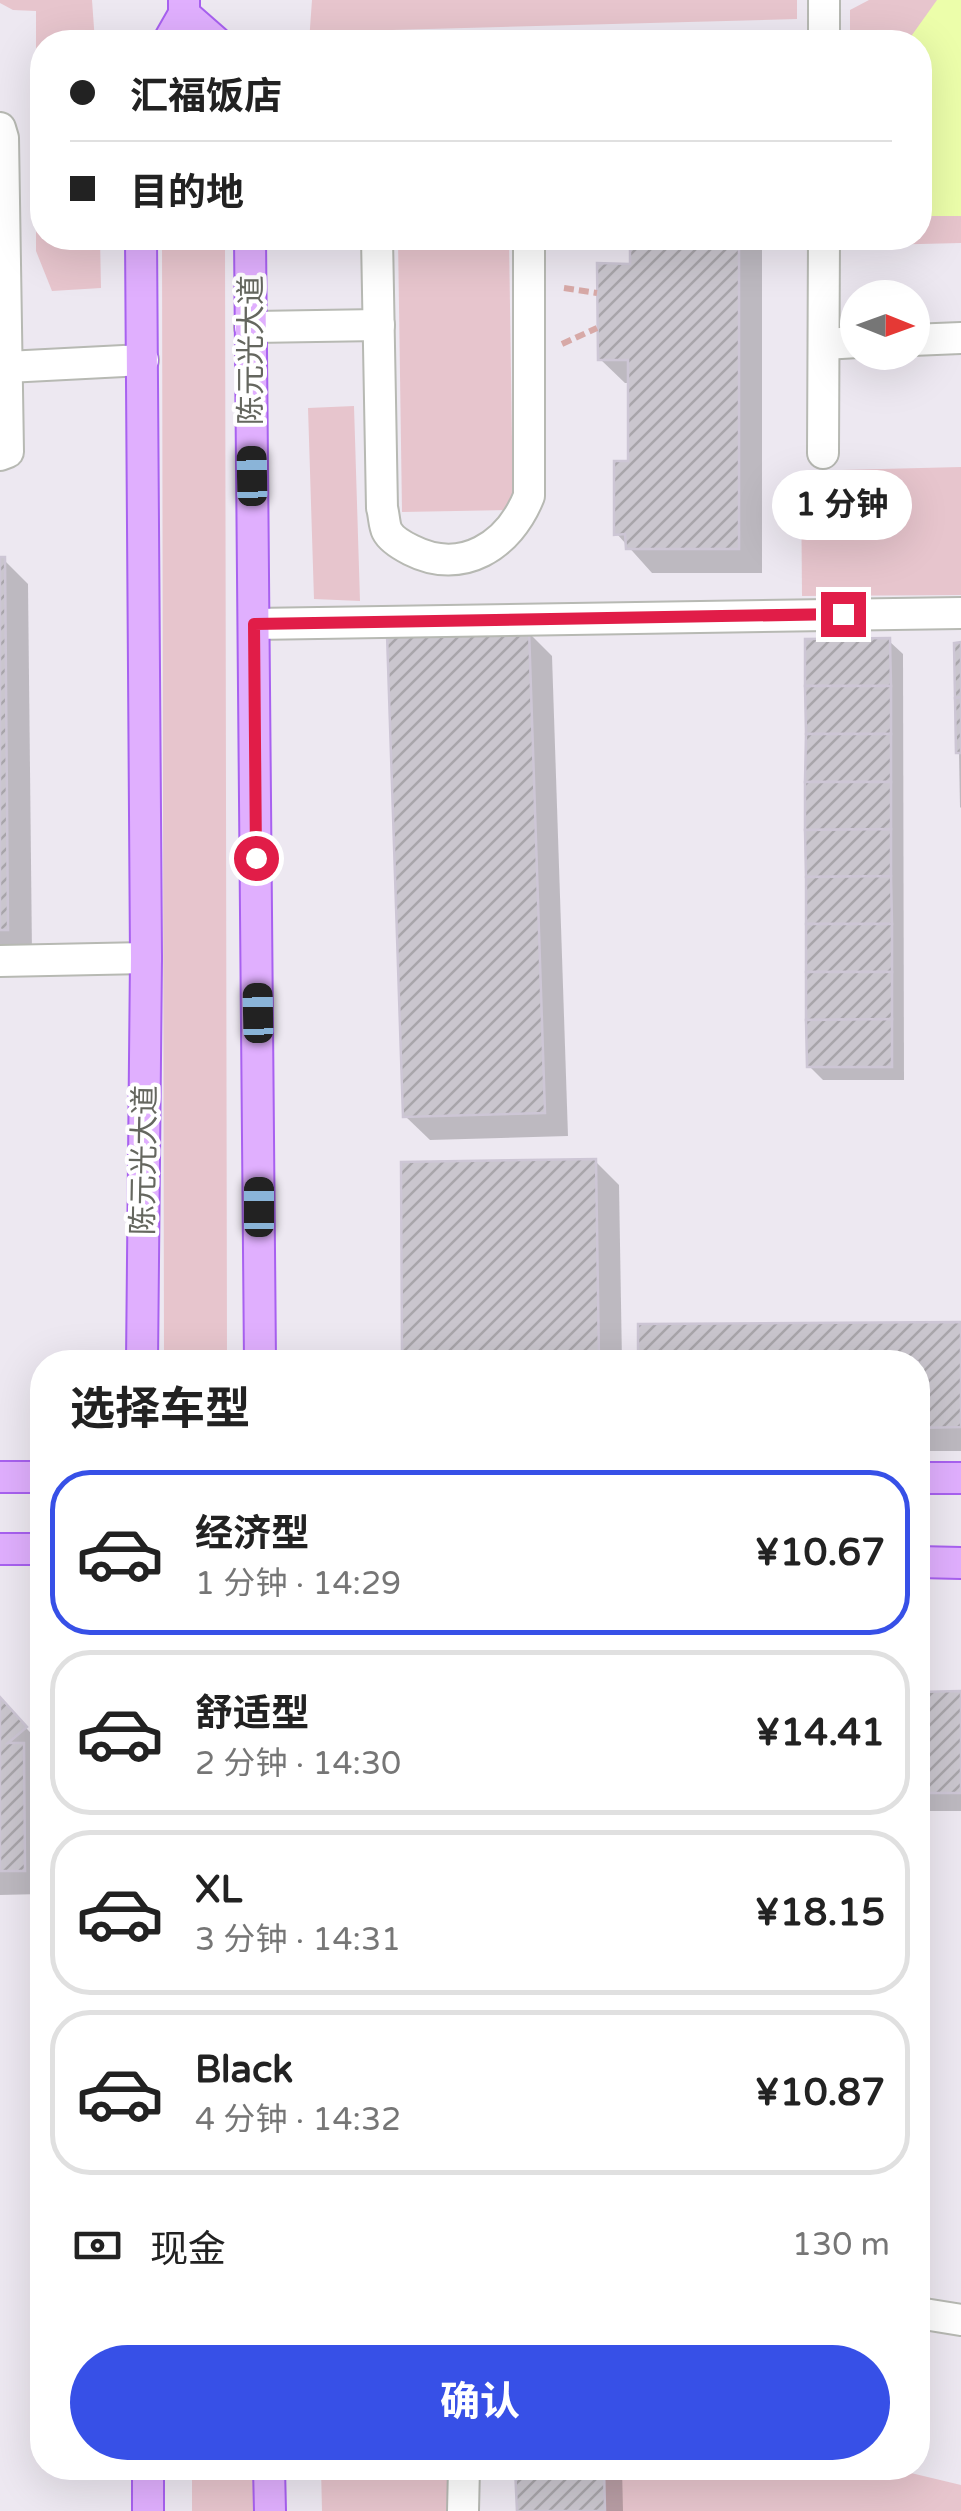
<!DOCTYPE html>
<html lang="zh">
<meta charset="utf-8">
<style>
body{margin:0;font-family:"Varela Round","Noto Sans SC",sans-serif;background:#f6f6f6;color:#222;height:100vh;display:flex;flex-direction:column;font-size:38px;white-space:nowrap}
*{box-sizing:border-box;margin:0}
p{font-size:32px;color:#767676}
.icon{flex:none;width:55px;height:55px;fill:none;stroke:currentColor;stroke-width:2;stroke-linecap:round;stroke-linejoin:round}
.map{position:relative;flex:1;overflow:hidden}
.sheet{position:absolute;left:30px;top:1350px;width:900px;height:1130px;display:flex;flex-direction:column;background:#fff;border-radius:40px;box-shadow:0 10px 40px #0002}
.sheet>*{flex:none}
.top-card{position:absolute;left:30px;top:30px;width:902px;height:220px;border-radius:40px;box-shadow:0 10px 40px #0002;display:grid;align-content:center;height:220px;padding:0 40px;background:#fff}
.needle{width:65px;rotate:91deg}
.tools{position:absolute;left:840px;top:280px;display:grid;gap:20px}
.tools a{display:grid;place-items:center;width:90px;height:90px;border-radius:50%;background:#fff;box-shadow:0 10px 40px #0002;font-size:50px}
.end{position:absolute;width:45px;height:45px;margin:-22px;border:12px solid #e11d48;background:#fff;box-shadow:0 0 0 5px #fff}
.from{border-radius:50%}
.bubble{position:absolute;height:70px;border-radius:35px;background:#fff;box-shadow:0 10px 40px #0002;font-size:32px;font-weight:700;line-height:70px;text-align:center}
.car{position:absolute;width:30px;height:60px;margin:-30px -15px;border-radius:12px;box-shadow:0 0 8px 2px #0007;background:linear-gradient(#222 24%,#8ab4d8 0 40%,#222 0 76%,#8ab4d8 0 86%,#222 0)}
.top-card b{display:flex;align-items:center;gap:35px;height:95px;font-size:38px}
.top-card b+b{border-top:2px solid #e0e0e0}
.top-card i{width:25px;height:25px;background:#222}
ul{padding:0;list-style:none}
li{display:flex;align-items:center;gap:30px;height:165px;margin:0 20px 15px;padding:0 20px;border:5px solid #e0e0e0;border-radius:40px}
li div{flex:1}
li b{display:block;font-size:38px}
li em{font-style:normal;font-weight:700}
li.selected{border-color:#3750e7}
li>.icon{width:90px;height:90px;stroke-width:1.5}
h2{padding:0 40px;font-size:45px;line-height:120px}
.pay{display:flex;align-items:center;gap:25px;height:110px;padding:0 40px;font-size:38px}
.pay p{margin-inline-start:auto}
.cta{display:flex;gap:20px;margin-top:auto;padding:20px 40px}
.cta a{flex:1;height:115px;border-radius:60px;background:#3750e7;color:#fff;font-size:40px;font-weight:700;line-height:115px;text-align:center}
.map>svg:first-child{display:block}
</style>
<div class="map">
<svg width="961" height="2511" viewBox="0 0 961 2511">
<defs>
<pattern id="building-hatch" width="6" height="6" patternUnits="userSpaceOnUse" patternTransform="scale(2.5)"><rect width="6" height="6" fill="#cac6ce"/><path d="M-1 1l2-2M0 6l6-6M5 7l2-2" fill="none" stroke="#a8a5aa"/></pattern>
</defs>
<rect width="100%" height="100%" fill="#ede8f1"/>
<g fill="#e7c5cd">
<polygon points="0,0 92,0 95,42 42,42 42,238 100,238 101,288 52,291 36,251 36,11 13,10 0,3"/>
<polygon points="312,0 797,0 797,19 392,30 373,34 359,42 309,42"/>
<polygon points="869,0 961,0 961,243 880,245 868,238 920,238 920,42 850,42 850,10"/>
<polygon points="162,238 225,238 227,1362 164,1362 164,1353"/>
<polygon points="398,238 509,238 513,510 402,512"/>
<polygon points="354,406 360,601 314,599 308,408"/>
<polygon points="961,467 961,595 802,596 801,471"/>
<polygon points="192,2468 258,2468 259,2511 192,2511"/>
<polygon points="321,2468 449,2468 449,2511 322,2511"/>
<polygon points="604,2468 890,2468 961,2485 961,2511 605,2511"/>
</g>
<polygon fill="#ecfeaa" points="937,0 961,0 961,216 920,216 920,42 907,42"/>
<g fill="#0003">
<polygon points="632,238 762,238 762,573 652,573 617,534 630,463 631,383 625,383 600,359 632,266"/>
<polygon points="0,560 4,560 28,584 32,954 0,954"/>
<polygon points="528,632 552,656 568,1136 430,1140 405,1116"/>
<polygon points="889,641 903,654 904,1080 823,1080 809,1066"/>
<polygon points="957,645 961,645 961,808 960,807"/>
<polygon points="595,1161 619,1185 622,1362 411,1362 405,1356"/>
<polygon points="961,1324 961,1451 918,1451 918,1362 640,1362 640,1326"/>
<rect x="918" y="1694" width="43" height="117"/>
<polygon points="0,1700 42,1745 42,1758 39,1761 42,1765 42,1894 0,1895"/>
<polygon points="518,2468 622,2468 623,2511 519,2511"/>
</g>
<g fill="url(#building-hatch)" stroke="#cdc6d5" stroke-width="2.5">
<polygon points="630,238 739,238 739,549 626,549 625,534 614,535 614,461 628,461 628,360 598,360 597,263 630,264"/>
<polygon points="0,557 5,557 8,930 0,930"/>
<polygon points="529,629 545,1113 403,1117 387,634"/>
<polygon points="890,638 891,686 805,686 805,639"/>
<polygon points="961,642 961,697 955,698 954,643"/>
<polygon points="805,686 891,686 891,734 806,734"/>
<polygon points="961,697 961,753 956,753 955,698"/>
<polygon points="806,734 891,734 891,782 805,782"/>
<polygon points="805,782 891,782 891,829 805,830"/>
<polygon points="891,829 891,876 806,877 805,830"/>
<polygon points="891,876 892,924 806,924 806,877"/>
<rect x="806" y="924" width="86" height="48"/>
<polygon points="806,972 892,972 892,1019 806,1020"/>
<polygon points="892,1019 892,1067 807,1067 806,1020"/>
<polygon points="596,1159 599,1362 407,1362 402,1357 401,1162"/>
<polygon points="961,1322 961,1427 918,1428 918,1362 638,1362 638,1324"/>
<polygon points="961,1691 961,1793 918,1793 918,1692"/>
<polygon points="0,1697 27,1727 8,1743 24,1743 25,1871 0,1871"/>
<polygon points="515,2468 604,2468 605,2511 517,2511"/>
</g>
<g fill="none" stroke-linecap="round" stroke-linejoin="round">
<defs>
<g id="minor">
<polyline points="824,42 824,0"/>
<polyline points="0,128 3,138 8,452 0,455"/>
<path d="M377 238 382 508C384 514 384 525 387 531 391 539 403 546 411 550 462 576 509 546 529 496V238"/>
<polyline points="250,327 379,325"/>
<polyline points="912,340 961,338"/>
<polyline points="824,344 858,342"/>
<polyline points="7,367 143,360"/>
<polyline points="823,453 824,238"/>
<polyline points="254,624 961,613"/>
<polyline points="0,961 146,958"/>
<polyline points="918,2313 961,2320"/>
<polyline points="463,2511 464,2468"/>
</g>
<g id="major">
<polyline points="184,14 216,42"/>
<polyline points="168,42 184,14 184,0"/>
<polyline points="141,238 146,958 142,1362"/>
<polyline points="250,238 260,1362"/>
<polyline points="0,1477 42,1477"/>
<polyline points="918,1478 961,1478"/>
<polyline points="0,1549 42,1549"/>
<polyline points="918,1562 961,1563"/>
<polyline points="148,2468 148,2511"/>
<polyline points="269,2468 270,2511"/>
</g>
</defs>
<use href="#minor" stroke="#b7b9b3" stroke-width="34"/>
<use href="#major" stroke="#a861f0" stroke-width="34"/>
<g stroke="#d7a9a7" stroke-width="6" stroke-dasharray="10 5" stroke-linecap="butt">
<polyline points="564,288 597,293"/>
<polyline points="562,344 597,328"/>
</g>
<use href="#minor" stroke="#fff" stroke-width="30"/>
<use href="#major" stroke="#e0affe" stroke-width="30"/>
</g>
<g fill="none" stroke-linecap="round" stroke-linejoin="round">
<polyline stroke="#e11d48" stroke-width="12" points="256,858 254,624 843,614"/>
</g>
<g text-anchor="middle" stroke-width="8" stroke-linejoin="round" paint-order="stroke">
<g font-size="30" fill="#65675f" stroke="#fff">
<text transform="translate(251 350) rotate(-90)" y="10">陈元光大道</text>
<text transform="translate(144 1160) rotate(-89)" y="10">陈元光大道</text>
</g>
</g>
</svg>
<div class="tools">
<a><svg class="needle" viewBox="-14 -14 28 28"><path d="M0-13l5 13h-10z" fill="#e53935"/><path d="M0 13l5-13h-10z" fill="#767676"/></svg></a>
</div>
<i class="end from" style="left:256px;top:858px"></i>
<i class="end" style="left:843px;top:614px"></i>
<div class="bubble" style="left:772px;top:470px;width:140px">1 分钟</div>
<i class="car" style="left:252px;top:476px;rotate:359deg"></i>
<i class="car" style="left:258px;top:1013px;rotate:359deg"></i>
<i class="car" style="left:259px;top:1207px;rotate:0deg"></i>
<div class="top-card">
<b><i class="from"></i>汇福饭店</b>
<b><i></i>目的地</b>
</div>
<section class="sheet">
<h2>选择车型</h2>
<ul>
<li class="selected"><svg class="icon" aria-label="car" viewBox="0 0 24 24"><path d="M5 17H2v-5l4-1 3-4h7l3 4 3 1v5h-3M9 17h6M6 11h13"/><circle cx="7" cy="17" r="2"/><circle cx="17" cy="17" r="2"/></svg><div><b>经济型</b><p>1 分钟 · 14:29</p></div><em>¥10.67</em></li>
<li><svg class="icon" aria-label="car" viewBox="0 0 24 24"><path d="M5 17H2v-5l4-1 3-4h7l3 4 3 1v5h-3M9 17h6M6 11h13"/><circle cx="7" cy="17" r="2"/><circle cx="17" cy="17" r="2"/></svg><div><b>舒适型</b><p>2 分钟 · 14:30</p></div><em>¥14.41</em></li>
<li><svg class="icon" aria-label="car" viewBox="0 0 24 24"><path d="M5 17H2v-5l4-1 3-4h7l3 4 3 1v5h-3M9 17h6M6 11h13"/><circle cx="7" cy="17" r="2"/><circle cx="17" cy="17" r="2"/></svg><div><b>XL</b><p>3 分钟 · 14:31</p></div><em>¥18.15</em></li>
<li><svg class="icon" aria-label="car" viewBox="0 0 24 24"><path d="M5 17H2v-5l4-1 3-4h7l3 4 3 1v5h-3M9 17h6M6 11h13"/><circle cx="7" cy="17" r="2"/><circle cx="17" cy="17" r="2"/></svg><div><b>Black</b><p>4 分钟 · 14:32</p></div><em>¥10.87</em></li>
</ul>
<div class="pay"><svg class="icon" aria-label="cash" viewBox="0 0 24 24"><path d="M3 7h18v10H3z"/><circle cx="12" cy="12" r="2"/></svg>现金<p>130 m</p></div>
<div class="cta"><a>确认</a></div>
</section>
</div>
